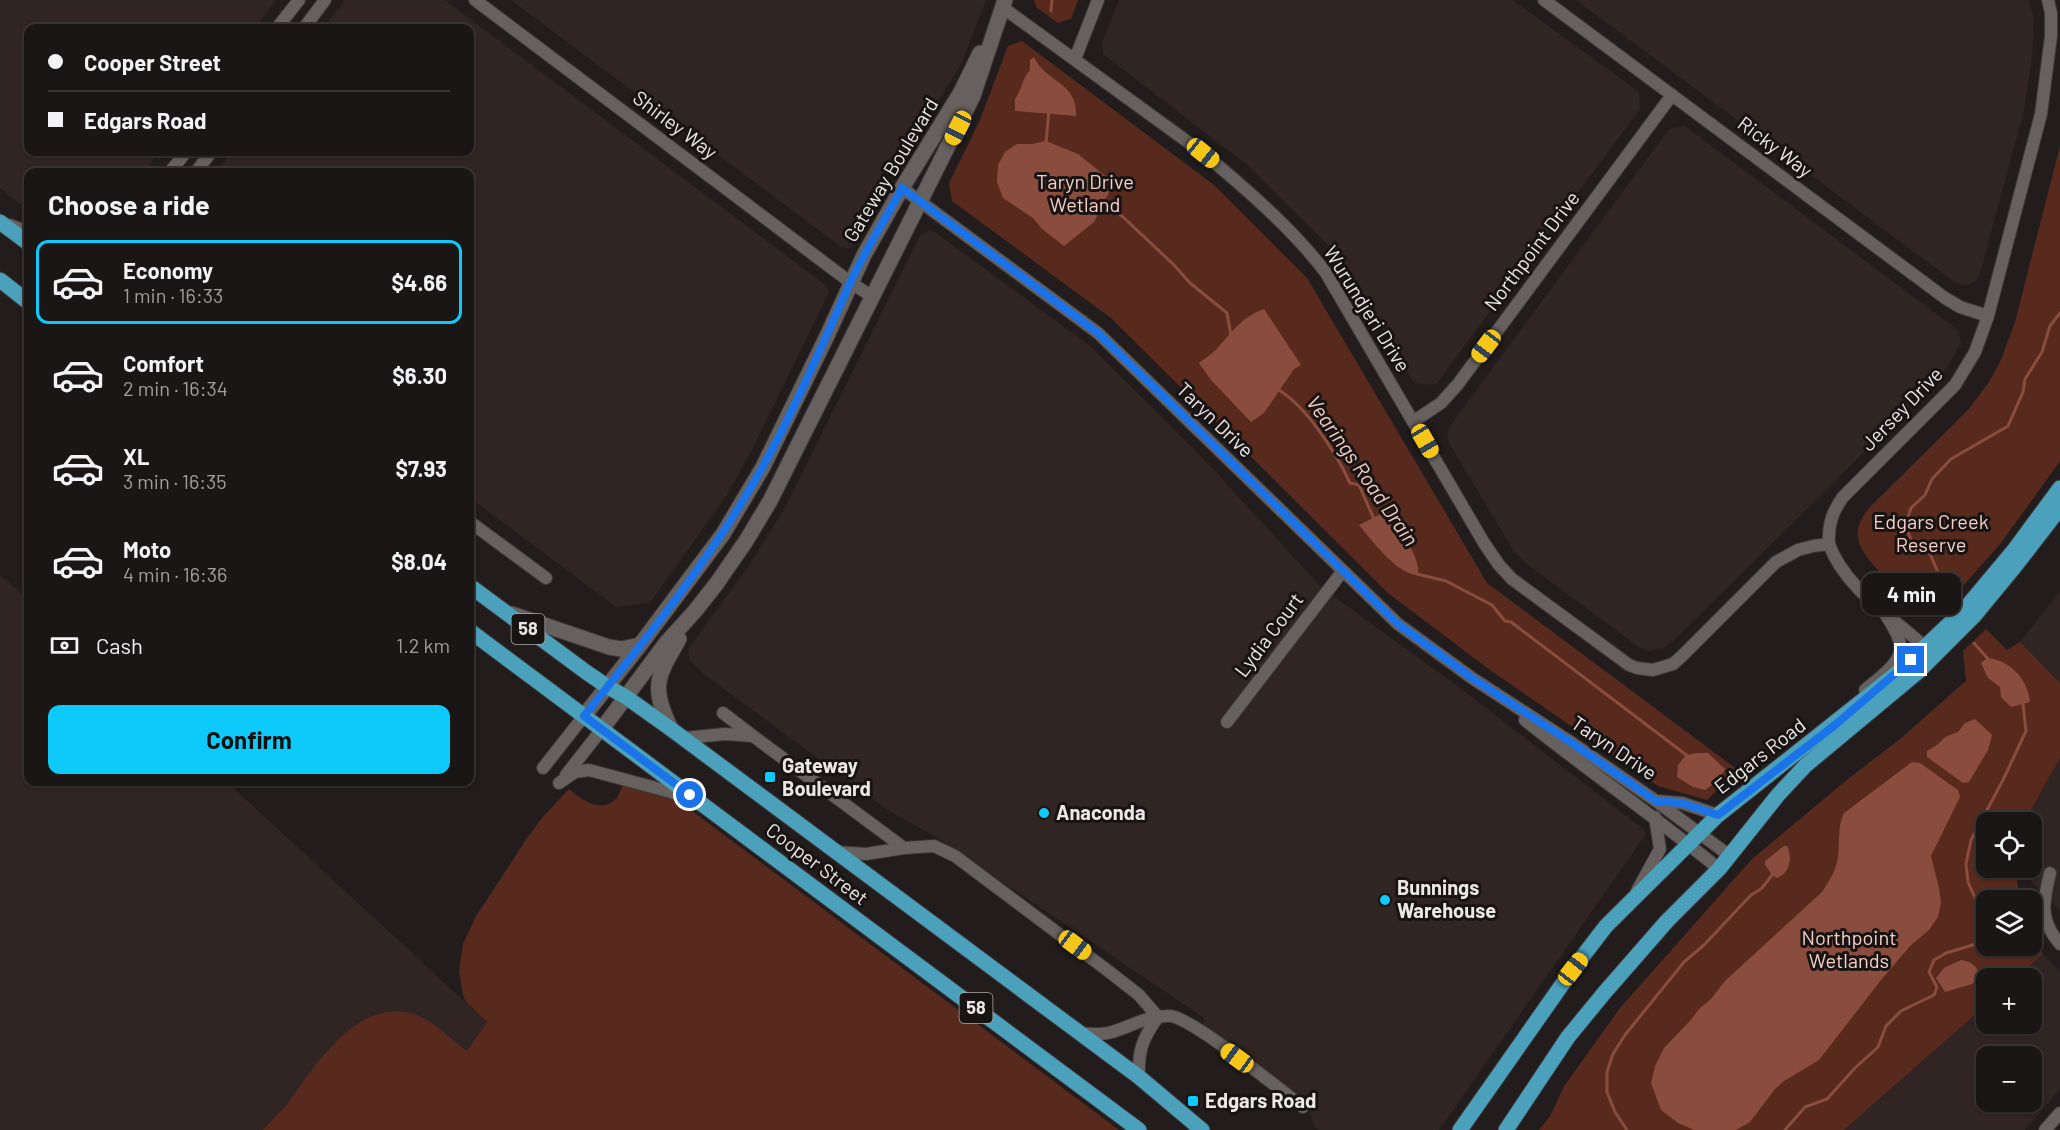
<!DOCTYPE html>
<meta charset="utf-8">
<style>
body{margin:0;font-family:Barlow,sans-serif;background:#272322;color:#f1f3f6;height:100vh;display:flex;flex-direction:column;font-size:22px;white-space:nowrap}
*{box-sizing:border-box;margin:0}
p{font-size:20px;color:#9f9fa0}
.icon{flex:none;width:33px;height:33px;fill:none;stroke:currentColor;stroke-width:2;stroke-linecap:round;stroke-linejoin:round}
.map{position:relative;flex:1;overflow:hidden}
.details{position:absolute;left:24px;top:168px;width:450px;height:618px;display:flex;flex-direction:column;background:#1a1615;border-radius:12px;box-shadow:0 2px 4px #0004,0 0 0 2px #383534}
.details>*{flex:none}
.hud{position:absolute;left:24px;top:24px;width:450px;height:132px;border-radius:12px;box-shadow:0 2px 4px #0004,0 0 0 2px #383534;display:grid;align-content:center;height:132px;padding:0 24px;background:#1a1615}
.tools{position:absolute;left:1976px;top:812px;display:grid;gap:12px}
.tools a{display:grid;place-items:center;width:66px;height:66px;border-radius:12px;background:#1a1615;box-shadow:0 2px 4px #0004,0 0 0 2px #383534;font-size:30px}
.end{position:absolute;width:27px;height:27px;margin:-14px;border:8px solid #1a73e8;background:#fff;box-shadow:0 0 0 3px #fff}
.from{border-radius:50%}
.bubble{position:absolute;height:42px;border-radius:12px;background:#1a1615;box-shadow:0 2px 4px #0004,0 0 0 2px #383534;font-size:20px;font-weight:700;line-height:42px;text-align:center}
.car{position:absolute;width:18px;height:36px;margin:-18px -9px;border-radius:8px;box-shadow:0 0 4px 2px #0007;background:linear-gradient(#f5c518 24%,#345 0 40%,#f5c518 0 76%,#345 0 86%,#f5c518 0)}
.hud b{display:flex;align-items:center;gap:21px;height:57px;font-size:22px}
.hud b+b{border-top:2px solid #383534}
.hud i{width:15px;height:15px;background:#f1f3f6}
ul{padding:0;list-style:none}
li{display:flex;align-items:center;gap:18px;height:84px;margin:0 12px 9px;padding:0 12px;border:3px solid transparent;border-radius:12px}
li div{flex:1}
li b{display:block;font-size:22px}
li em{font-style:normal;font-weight:700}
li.active{border-color:#0dcafa}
li>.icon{width:54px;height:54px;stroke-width:1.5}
h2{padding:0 24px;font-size:27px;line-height:72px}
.pay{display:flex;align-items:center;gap:15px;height:66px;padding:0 24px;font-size:22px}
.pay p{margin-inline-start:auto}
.button{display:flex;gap:12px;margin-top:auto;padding:12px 24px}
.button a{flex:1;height:69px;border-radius:12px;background:#0dcafa;color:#111;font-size:24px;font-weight:700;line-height:69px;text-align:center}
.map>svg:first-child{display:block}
</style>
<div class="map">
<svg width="2060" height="1130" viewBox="0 0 2060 1130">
<rect width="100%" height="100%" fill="#221d1c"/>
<g fill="#302522" fill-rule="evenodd">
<polygon points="0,0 276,0 255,28 28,28 28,152 159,152 144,172 28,172 28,210 0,188"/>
<polygon points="345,0 445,0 827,286 829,292 751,452 725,498 650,603 616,607 470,498 470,172 216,172 232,152 470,152 470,28 323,28"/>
<polygon points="511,0 986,0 962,62 919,134 883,183 852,247 847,248 841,247"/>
<polygon points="1119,0 1513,0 1639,92 1640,109 1437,383 1427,385 1414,383 1342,259 1246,164 1103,54 1102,43"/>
<polygon points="1576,0 2029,0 2034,19 2032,57 2024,110 1980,274 1976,281 1969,285 1957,284"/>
<polygon points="1685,126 1958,330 1961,343 1947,367 1936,381 1672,642 1664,648 1649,651 1640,648 1527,564 1515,553 1449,443 1447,436 1449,427 1669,129"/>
<polygon points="929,230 935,232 1090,346 1202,457 1321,587 1456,685 1642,828 1646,834 1439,1130 1319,1130 1314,1127 1306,1100 1203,1025 1204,1018 936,837 889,811 705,675 690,660 688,654 689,648 752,561 784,509 920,236"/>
<polygon points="0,575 28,599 28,782 227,782 487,1022 412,1130 0,1130"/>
<polygon points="2060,591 2060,683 2020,642"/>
<polygon points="2060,758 2060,911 2018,867 2031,867 2031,822 2024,822"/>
<path d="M2043 954 2060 972V1089L2025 1130H1844L1986 1005V1023H2031V978H2016ZM1986 1056H2031V1101H1986Z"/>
</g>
<g fill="#582a1e">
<polygon points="1034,0 1078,0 1071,19 1058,23 1036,7"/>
<polygon points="1022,41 1214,185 1307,278 1487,583 1742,773 1724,784 1707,800 1658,786 1490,670 1388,593 1111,318 952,201 949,183 980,120 1008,46"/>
<path d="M2060 146V461L2001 543 1939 613C1928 607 1916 602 1906 595 1892 585 1860 556 1858 538 1856 527 1862 517 1869 508L1969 409 1989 382 2000 362 2015 322Z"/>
<polygon points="1986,629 2007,650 2020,642 2060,683 2060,758 2024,822 1986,822 1986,867 2015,867 2020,900 1986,900 1986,945 2031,945 2031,928 2043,954 2016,978 1986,978 1986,1005 1844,1130 1539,1130 1550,1116 1565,1085 1620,1008 1752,859 1848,779 1900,739 1966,681 1963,651"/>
<path d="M623 784 674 800 688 808 1119 1130H263C271 1121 281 1112 288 1103 314 1067 354 1003 406 1012 430 1016 448 1038 467 1051L487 1022 466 1002 463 995 459 971 463 944 475 918 527 838 542 818 569 789C584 801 600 814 617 798Z"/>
</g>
<g fill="#8a4c3c">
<path d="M1034 57C1046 83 1078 82 1076 116L1015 111V99C1022 89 1022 79 1030 70V60Z"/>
<polygon points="1046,141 1078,154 1114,183 1094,222 1064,246 1042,229 1033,218 1003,198 997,182 998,165 1005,152 1017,144 1032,144"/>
<path d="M1264 309 1301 365 1294 369 1264 413 1251 422 1211 380 1199 363C1207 357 1215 352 1221 344 1235 328 1244 316 1264 309Z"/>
<path d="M1387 508C1397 526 1421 556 1418 575 1398 575 1372 541 1359 525L1381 514Z"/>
<path d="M1987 658C2010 660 2028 679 2030 702L2011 707 2001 697 2000 687 1988 678 1981 663Z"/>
<polygon points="1975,719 1992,735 1988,750 1969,782 1963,783 1927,757 1927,751 1937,745 1945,737 1958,732 1965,723"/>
<polygon points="1697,753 1708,753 1725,769 1719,780 1705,790 1693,787 1677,777 1678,765 1686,755"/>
<path d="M1912 762 1920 763 1958 790 1960 797 1931 856 1939 888 1941 903 1938 917 1929 930 1910 946 1881 980 1819 1060 1784 1081 1775 1089 1750 1122 1736 1130H1694L1678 1123 1661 1110 1651 1083 1655 1066 1664 1048 1689 1022 1700 1008 1711 999 1725 981 1822 892C1829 881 1836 871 1838 857 1840 842 1837 828 1844 813Z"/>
<path d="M1784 846H1787C1793 858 1790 873 1777 878L1772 875 1765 865V861Z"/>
<path d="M1961 960C1972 962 1977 965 1979 976L1972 984 1945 992 1936 978 1944 968Z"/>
</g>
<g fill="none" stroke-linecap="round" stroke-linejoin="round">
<g stroke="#8a4c3c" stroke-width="3">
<polyline points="1051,11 1052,0"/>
<polyline points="1046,143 1049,110"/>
<polyline points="1103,202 1123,217 1173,264 1190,283 1227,313 1231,336"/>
<path d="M1277 389C1306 405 1336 453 1350 483L1359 485 1374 519"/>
<polyline points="1417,574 1446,581 1492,605 1505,621 1511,622 1689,757"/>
<polyline points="1948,595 1930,554 1924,547 1912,541 1905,526 1911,508 1925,495 1932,479 1951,459 2008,426 2023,392 2025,379 2042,352 2050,326 2060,313"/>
<polyline points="1974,643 1989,660"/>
<polyline points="1627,1130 1615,1112 1607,1092 1607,1072 1613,1054 1625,1035 1684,962 1704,945 1751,895 1761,889 1773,874"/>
<polyline points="1785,1130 1805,1107 1827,1099 1855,1068 1878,1047 1886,1026 1901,1011 1934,995 1937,987 1929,972 1934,960 1946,953 1976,944 1982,939 1985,927 1983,916 1968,882 1966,864 1971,840 2003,780 2026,731 2023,704 2021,701"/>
</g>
<defs>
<g id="minor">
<polyline points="475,0 850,282 871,296"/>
<polyline points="1544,0 1945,298 1960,307 1988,316"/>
<path d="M1002 7 1203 153C1245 188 1293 229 1326 273L1484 543 1499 565 1512 579 1629 665 1637 668 1653 670 1673 664 1682 656 1776 562 1798 550 1813 546 1829 544C1828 525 1832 512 1843 497L1955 385 1975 352 1988 316 2041 114 2051 36V13L2048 0"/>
<polyline points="277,28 299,0"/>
<polyline points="304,28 325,0"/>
<polyline points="1075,59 1098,0"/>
<polyline points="170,172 186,152"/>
<polyline points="196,172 211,152"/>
<polyline points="902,188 1098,333 1398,624 1472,678 1569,741 1656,801 1730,856"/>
<polyline points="10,225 28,232"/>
<polyline points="1414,421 1441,403 1458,384 1672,95"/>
<polyline points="470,522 546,578"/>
<path d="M1829 544C1844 587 1892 617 1925 647L1927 653"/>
<path d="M1865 690C1877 679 1905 662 1900 643 1898 633 1890 622 1885 613"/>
<polyline points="723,713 753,736"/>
<path d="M1525 720C1588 771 1656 817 1719 869"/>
<polyline points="1227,722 1342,572"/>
<polyline points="684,738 725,734 753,736 904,848 934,846 955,856 1107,970 1139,995 1158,1017"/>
<polyline points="543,768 584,716"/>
<polyline points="566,775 602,729"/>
<polyline points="559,783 575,772 589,770 671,792 691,800"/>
<polyline points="1657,801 1682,803 1718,815"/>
<polyline points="836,852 866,854 904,848"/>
<path d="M2050 873C2043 902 2039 920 2060 944"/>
<polyline points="1637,891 1660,849 1655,817"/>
<path d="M1080 1033C1090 1034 1098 1035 1108 1033 1129 1028 1147 1015 1170 1016 1193 1018 1280 1090 1303 1107"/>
<path d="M1139 1077C1138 1051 1142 1039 1158 1017"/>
<polyline points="2045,1130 2060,1113"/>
</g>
<g id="tertiary">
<polyline points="512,614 609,647 621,649 640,645"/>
<polyline points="584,716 640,645 723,534 763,467 827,336 864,255 902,188 961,92 980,53"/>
<polyline points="602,729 666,643 695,611 717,583 746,541 770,501 973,96 1005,0"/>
<path d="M671 729C651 686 656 679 679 639"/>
</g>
<g id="primary">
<polyline points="0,222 28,243"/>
<polyline points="0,280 28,302"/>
<polyline points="470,586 586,672 608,687 626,697 671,729 1139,1077 1202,1130"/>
<polyline points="470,631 1139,1130"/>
<polyline points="1460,1130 1573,969 1606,926 1718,815 1896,674 1964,610 2015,549 2060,488"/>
<polyline points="1506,1130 1568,1037 1605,992 1667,921 1719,869 1778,795 1806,765 1919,671 1974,616 2016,565 2060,508"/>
</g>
</defs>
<use href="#minor" stroke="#3c3838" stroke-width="14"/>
<use href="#tertiary" stroke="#3c3838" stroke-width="17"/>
<use href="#primary" stroke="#3c3838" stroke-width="17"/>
<use href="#minor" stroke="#66605f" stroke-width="12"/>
<use href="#tertiary" stroke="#66605f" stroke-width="15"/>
<use href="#primary" stroke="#4ba1bb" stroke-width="15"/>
</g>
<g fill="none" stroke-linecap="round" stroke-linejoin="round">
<path stroke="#1a73e8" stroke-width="8" d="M690 795 584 716C648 637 712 557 762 468 795 409 822 345 850 283 865 250 885 220 902 188L1098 333 1398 624 1472 678 1569 741 1656 801 1682 803 1718 815 1835 725 1911 660"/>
</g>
<g fill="#0dcafa" stroke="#181413" stroke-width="2">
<rect x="764" y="771" width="12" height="12" rx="3"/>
<circle cx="1044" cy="813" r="6"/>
<circle cx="1385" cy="900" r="6"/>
<rect x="1187" y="1095" width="12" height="12" rx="3"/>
</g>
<g text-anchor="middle" stroke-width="6" stroke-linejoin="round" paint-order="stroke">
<g fill="#181413" stroke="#aca8a7" stroke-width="1.5">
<rect x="511.5" y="614" width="33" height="30" rx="4.5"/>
<rect x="959.5" y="993" width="33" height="30" rx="4.5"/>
</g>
<g font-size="18" font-weight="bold" fill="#ebe7e7">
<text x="528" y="635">58</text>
<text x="976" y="1014">58</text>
</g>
<g font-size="20" fill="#ebe7e7" stroke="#181413">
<text transform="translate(675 125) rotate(37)" y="7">Shirley Way</text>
<text transform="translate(1775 147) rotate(37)" y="7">Ricky Way</text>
<text transform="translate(891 170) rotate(-59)" y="7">Gateway Boulevard</text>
<text transform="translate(1532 251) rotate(-53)" y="7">Northpoint Drive</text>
<text transform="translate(1367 309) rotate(58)" y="7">Wurundjeri Drive</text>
<text transform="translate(1902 409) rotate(-46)" y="7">Jersey Drive</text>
<text transform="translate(1215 420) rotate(44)" y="7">Taryn Drive</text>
<text transform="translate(1269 635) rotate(-53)" y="7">Lydia Court</text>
<text transform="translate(1614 748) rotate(34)" y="7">Taryn Drive</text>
<text transform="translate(1760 756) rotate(-38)" y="7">Edgars Road</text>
<text transform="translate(817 864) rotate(37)" y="7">Cooper Street</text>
</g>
<g font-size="20" fill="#f6cec4" stroke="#181413">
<text x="1085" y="189">Taryn Drive<tspan x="1085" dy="23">Wetland</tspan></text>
<text x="1931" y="529">Edgars Creek<tspan x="1931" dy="23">Reserve</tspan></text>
<text x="1849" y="945">Northpoint<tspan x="1849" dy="23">Wetlands</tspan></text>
</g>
<g font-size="20" font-weight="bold" fill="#ebe7e7" stroke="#181413" text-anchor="start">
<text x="782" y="773">Gateway<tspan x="782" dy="23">Boulevard</tspan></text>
<text x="1056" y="820">Anaconda</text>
<text x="1397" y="895">Bunnings<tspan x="1397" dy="23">Warehouse</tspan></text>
<text x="1205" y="1108">Edgars Road</text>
</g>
<g font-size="21" font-style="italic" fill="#f3cbc1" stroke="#181413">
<text transform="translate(1362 471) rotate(55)" y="7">Vearings Road Drain</text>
</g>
</g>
</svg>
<div class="tools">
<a><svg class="icon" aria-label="locate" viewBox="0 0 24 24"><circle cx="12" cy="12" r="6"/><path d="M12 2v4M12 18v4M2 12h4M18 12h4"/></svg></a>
<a><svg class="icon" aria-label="layers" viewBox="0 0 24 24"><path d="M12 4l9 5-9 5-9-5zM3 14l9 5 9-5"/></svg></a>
<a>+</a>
<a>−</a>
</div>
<i class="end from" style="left:690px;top:795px"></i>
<i class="end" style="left:1911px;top:660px"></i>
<div class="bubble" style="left:1862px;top:573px;width:99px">4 min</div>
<i class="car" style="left:958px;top:128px;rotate:207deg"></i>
<i class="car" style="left:1203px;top:153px;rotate:129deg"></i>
<i class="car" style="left:1486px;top:346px;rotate:217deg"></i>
<i class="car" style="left:1425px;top:441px;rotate:150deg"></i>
<i class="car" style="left:1075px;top:945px;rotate:127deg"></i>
<i class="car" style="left:1573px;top:969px;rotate:38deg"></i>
<i class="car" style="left:1237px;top:1058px;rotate:306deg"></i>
<div class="hud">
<b><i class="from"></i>Cooper Street</b>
<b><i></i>Edgars Road</b>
</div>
<section class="details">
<h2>Choose a ride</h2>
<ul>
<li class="active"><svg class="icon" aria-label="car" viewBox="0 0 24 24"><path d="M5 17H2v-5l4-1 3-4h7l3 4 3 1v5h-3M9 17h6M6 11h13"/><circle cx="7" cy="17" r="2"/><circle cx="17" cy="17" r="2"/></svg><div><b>Economy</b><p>1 min · 16:33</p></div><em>$4.66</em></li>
<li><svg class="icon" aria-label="car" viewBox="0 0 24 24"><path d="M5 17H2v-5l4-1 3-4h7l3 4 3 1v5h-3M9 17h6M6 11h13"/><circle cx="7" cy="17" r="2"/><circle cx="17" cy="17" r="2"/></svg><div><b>Comfort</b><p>2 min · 16:34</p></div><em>$6.30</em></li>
<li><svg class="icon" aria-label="car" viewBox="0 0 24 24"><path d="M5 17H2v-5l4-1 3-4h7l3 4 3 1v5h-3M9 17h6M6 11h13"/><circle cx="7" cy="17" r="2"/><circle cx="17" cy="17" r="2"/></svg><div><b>XL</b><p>3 min · 16:35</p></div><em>$7.93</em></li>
<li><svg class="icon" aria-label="car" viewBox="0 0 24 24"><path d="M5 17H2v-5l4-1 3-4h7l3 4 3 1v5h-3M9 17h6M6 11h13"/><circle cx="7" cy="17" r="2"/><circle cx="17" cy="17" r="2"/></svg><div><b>Moto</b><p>4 min · 16:36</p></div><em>$8.04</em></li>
</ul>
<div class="pay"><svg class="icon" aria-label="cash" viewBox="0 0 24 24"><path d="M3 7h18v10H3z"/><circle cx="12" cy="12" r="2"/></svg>Cash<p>1.2 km</p></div>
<div class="button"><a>Confirm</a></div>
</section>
</div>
